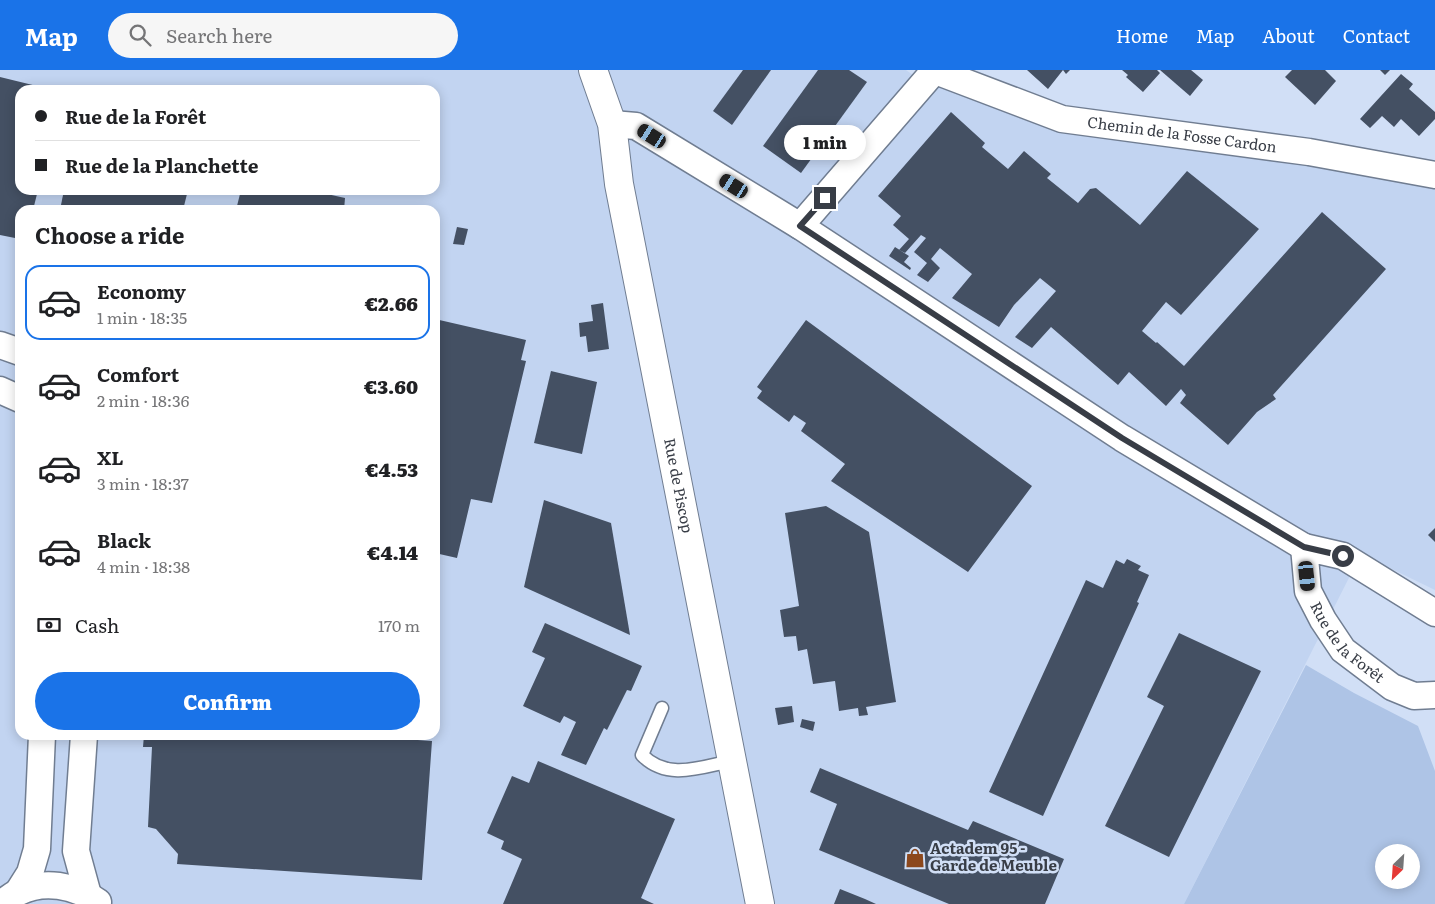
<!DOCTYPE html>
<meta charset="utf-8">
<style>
body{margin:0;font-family:Literata,serif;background:#f6f6f6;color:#202124;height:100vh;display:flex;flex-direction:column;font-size:19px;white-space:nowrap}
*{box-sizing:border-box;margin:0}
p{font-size:16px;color:#757577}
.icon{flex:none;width:28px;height:28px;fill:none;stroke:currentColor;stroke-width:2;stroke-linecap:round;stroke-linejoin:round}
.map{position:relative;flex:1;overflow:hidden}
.details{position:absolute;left:15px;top:135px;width:425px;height:535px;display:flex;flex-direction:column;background:#fff;border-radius:15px;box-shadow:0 2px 12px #0003}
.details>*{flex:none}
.guide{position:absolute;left:15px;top:15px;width:425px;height:110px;border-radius:15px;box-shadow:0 2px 12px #0003;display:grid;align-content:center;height:110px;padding:0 20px;background:#fff}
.needle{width:32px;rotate:205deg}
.tools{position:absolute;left:1375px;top:774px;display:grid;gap:10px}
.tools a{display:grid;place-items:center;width:45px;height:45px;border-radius:50%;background:#fff;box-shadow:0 2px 12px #0003;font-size:25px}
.end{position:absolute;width:22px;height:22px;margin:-11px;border:6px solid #383d46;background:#fff;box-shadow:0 0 0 2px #fff}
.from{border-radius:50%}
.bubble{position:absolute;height:35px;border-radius:18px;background:#fff;box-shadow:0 2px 12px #0003;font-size:16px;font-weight:800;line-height:35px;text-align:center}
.car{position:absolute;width:15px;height:30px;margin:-15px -8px;border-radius:6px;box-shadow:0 0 4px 1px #0007;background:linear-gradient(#222 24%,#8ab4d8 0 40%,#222 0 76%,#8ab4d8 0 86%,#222 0)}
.guide b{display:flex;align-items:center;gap:18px;height:48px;font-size:19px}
.guide b+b{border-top:1px solid #e0e0e0}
.guide i{width:12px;height:12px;background:#202124}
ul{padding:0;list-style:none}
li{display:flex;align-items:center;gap:15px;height:75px;margin:0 10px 8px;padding:0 10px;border:2px solid transparent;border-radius:15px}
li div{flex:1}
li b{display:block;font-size:19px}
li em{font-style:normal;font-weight:800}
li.current{border-color:#1a73e8}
li>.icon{width:45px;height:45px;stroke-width:1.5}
h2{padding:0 20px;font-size:22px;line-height:60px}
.pay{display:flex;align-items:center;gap:12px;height:55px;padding:0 20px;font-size:19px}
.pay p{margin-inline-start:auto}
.primary-button{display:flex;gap:10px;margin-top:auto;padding:10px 20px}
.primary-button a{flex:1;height:58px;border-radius:30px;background:#1a73e8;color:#fff;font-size:20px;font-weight:800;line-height:58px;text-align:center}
header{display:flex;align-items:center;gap:30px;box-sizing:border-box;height:70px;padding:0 25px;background:#1a73e8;color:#fff}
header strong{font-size:24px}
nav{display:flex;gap:28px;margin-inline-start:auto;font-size:18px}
.search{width:350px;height:45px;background:#f6f6f6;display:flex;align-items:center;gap:12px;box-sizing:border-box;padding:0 18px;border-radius:28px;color:#757577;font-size:19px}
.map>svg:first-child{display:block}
</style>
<header>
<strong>Map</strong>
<div class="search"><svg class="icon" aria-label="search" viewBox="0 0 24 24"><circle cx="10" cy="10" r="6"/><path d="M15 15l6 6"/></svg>Search here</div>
<nav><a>Home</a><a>Map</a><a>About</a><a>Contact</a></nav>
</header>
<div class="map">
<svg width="1435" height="834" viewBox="0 0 1435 834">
<rect width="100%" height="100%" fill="#d1dff6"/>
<path fill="#c2d4f1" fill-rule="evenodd" d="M0 0H906L917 8 1435 109V520L1361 484 1184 834H0ZM20 20H435V120H20ZM20 140H435V665H20Z"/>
<path fill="#aec4e6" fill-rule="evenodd" d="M1306 595 1354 623 1418 656 1435 701V834H1184ZM1411 782V810H1384V782Z"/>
<g fill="#445063">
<polygon points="743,0 771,0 732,55 713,41"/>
<polygon points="818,0 849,0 867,12 801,103 763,76"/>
<polygon points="1027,0 1070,0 1066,4 1063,0 1048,19"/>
<polygon points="1122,0 1157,0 1160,3 1143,22 1126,7 1128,5"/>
<polygon points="1160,0 1191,0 1203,10 1190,26"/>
<polygon points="1292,0 1325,0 1336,11 1315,35 1285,7"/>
<polygon points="1380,0 1390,0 1385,5"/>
<polygon points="1401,4 1413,14 1409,19 1435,42 1435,49 1419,66 1401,49 1394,57 1382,46 1370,58 1360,49"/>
<polygon points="0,7 49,19 20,20 20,120 38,120 33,140 20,140 20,169 0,165"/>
<polygon points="951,42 985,73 982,77 1008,99 1024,81 1051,104 1047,108 1078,133 1090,119 1096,118 1140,155 1187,101 1259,159 1181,245 1166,232 1142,261 1156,273 1157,272 1184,296 1322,142 1386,199 1273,325 1276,329 1257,342 1228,375 1180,333 1186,325 1181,319 1166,336 1129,302 1118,315 1051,257 1032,278 1015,267 1056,221 1040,208 1014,235 999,257 952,228 972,204 940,178 931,189 940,198 928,212 917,205 927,193 914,182 926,168 921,165 905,183 899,180 909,169 893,155 901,146 878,126"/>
<polygon points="64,120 188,120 183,140 60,140"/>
<polygon points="241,120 309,120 345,128 344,140 236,140"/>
<polygon points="457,157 468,159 464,175 453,174"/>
<polygon points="895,177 909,186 904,192 911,198 910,200 889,186"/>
<polygon points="603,233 609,279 588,282 586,266 580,267 579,253 593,251 591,235"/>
<polygon points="435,249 526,270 521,290 526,291 492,433 471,429 457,488 435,483"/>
<polygon points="806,250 1032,416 968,502 831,411 845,394 801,361 806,353 794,345 789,352 757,328 762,321 757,317"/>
<polygon points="551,301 597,312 582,384 534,373"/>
<polygon points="544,430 611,453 630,565 524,517"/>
<polygon points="826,436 869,462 891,601 896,632 866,637 868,645 859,646 858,638 839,641 835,611 813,614 807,579 798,581 796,566 784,567 780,540 799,536 785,443"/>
<polygon points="1435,458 1435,472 1428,465"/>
<polygon points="1127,489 1141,496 1138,500 1149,505 1137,532 1139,533 1043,746 989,722 1086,510 1103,518 1116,490 1124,494"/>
<polygon points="545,553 642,596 631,621 627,620 607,660 604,658 586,695 561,685 576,652 564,646 560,653 523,636 545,588 532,582"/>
<polygon points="1179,563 1261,601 1169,787 1105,756 1164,636 1147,627"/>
<polygon points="792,636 794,652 778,655 775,638"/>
<polygon points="802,649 815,652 813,661 800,657"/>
<polygon points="144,665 346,665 432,671 422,810 177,794 178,784 156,759 148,757 152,677 143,677"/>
<polygon points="538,691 675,749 641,828 654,834 503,834 522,789 501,779 504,771 487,763 512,706 529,713"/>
<polygon points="820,698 968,760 973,751 1064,789 1045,834 949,834 819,780 837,734 810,722"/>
<polygon points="840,819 865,829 876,834 834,834"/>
</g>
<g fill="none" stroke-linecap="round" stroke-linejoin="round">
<defs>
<path id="service" d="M662 638 642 685C667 711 701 697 731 691"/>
<g id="minor">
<path id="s1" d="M933 0 1062 49 1309 82 1435 105"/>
<polyline points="612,54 636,56 800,156 1122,368 1304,477"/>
<polyline points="800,156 935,0"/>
<polyline points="0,275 20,282"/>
<polyline points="0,320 20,329"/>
<path id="s2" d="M1435 543 1343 486 1304 477 1308 521 1323 550 1343 580 1392 617 1414 626 1435 625"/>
<polyline points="84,665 76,781 88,825"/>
<polyline points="18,822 30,803 37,779 42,665"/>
<path d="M1 834C6 830 11 826 17 823 43 809 75 815 98 832"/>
</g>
<g id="tertiary">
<path id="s3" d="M593 0 612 54 619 114 760 834"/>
</g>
</defs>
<use href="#service" stroke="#707d91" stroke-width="15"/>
<use href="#minor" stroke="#707d91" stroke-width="29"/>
<use href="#tertiary" stroke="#707d91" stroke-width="30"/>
<use href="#service" stroke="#fff" stroke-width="12"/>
<use href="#minor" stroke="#fff" stroke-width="26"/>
<use href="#tertiary" stroke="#fff" stroke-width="28"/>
</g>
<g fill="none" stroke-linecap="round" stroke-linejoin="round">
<polyline stroke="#383d46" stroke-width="6" points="825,128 800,156 1122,368 1304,477 1343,486"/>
</g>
<defs>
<symbol id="shop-bare" viewBox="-9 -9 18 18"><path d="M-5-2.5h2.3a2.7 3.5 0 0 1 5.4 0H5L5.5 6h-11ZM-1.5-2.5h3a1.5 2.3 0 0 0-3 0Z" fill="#8c481d" stroke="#d1dff6" stroke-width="2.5" paint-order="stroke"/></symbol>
</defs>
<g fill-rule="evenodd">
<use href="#shop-bare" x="901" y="774" width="28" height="28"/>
</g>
<g text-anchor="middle" stroke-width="5" stroke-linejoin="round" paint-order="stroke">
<g font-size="15" fill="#383d46" stroke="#d1dff6">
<text dy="5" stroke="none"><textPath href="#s1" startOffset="259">Chemin de la Fosse Cardon</textPath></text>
<text dy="5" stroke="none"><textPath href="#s3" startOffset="425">Rue de Piscop</textPath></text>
<text dy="5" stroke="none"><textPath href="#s2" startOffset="258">Rue de la Forêt</textPath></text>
</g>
<g font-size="15" font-weight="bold" fill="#383d46" stroke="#d1dff6" text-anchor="start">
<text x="930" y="784">Actadem 95 -<tspan x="930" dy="17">Garde de Meuble</tspan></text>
</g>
</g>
</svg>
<div class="tools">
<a><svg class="needle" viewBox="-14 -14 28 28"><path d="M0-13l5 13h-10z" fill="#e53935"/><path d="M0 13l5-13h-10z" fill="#757577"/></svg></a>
</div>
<i class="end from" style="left:1343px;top:486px"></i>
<i class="end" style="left:825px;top:128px"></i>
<div class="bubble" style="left:784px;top:55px;width:82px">1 min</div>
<i class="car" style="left:652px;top:66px;rotate:302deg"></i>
<i class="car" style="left:734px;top:116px;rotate:302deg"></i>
<i class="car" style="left:1307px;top:506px;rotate:174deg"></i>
<div class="guide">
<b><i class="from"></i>Rue de la Forêt</b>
<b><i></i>Rue de la Planchette</b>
</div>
<section class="details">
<h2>Choose a ride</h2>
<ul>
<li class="current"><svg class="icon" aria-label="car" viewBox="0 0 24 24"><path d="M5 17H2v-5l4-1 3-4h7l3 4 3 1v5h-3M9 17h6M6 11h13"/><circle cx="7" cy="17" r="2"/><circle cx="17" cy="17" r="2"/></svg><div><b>Economy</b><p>1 min · 18:35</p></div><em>€2.66</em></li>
<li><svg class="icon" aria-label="car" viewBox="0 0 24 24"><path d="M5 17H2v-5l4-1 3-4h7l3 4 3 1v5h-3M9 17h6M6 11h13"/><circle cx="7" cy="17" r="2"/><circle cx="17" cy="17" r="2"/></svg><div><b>Comfort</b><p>2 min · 18:36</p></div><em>€3.60</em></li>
<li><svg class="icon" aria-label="car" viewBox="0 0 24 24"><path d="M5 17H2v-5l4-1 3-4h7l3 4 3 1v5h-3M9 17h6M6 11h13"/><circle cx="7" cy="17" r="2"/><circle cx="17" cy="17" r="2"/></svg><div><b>XL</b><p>3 min · 18:37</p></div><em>€4.53</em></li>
<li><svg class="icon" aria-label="car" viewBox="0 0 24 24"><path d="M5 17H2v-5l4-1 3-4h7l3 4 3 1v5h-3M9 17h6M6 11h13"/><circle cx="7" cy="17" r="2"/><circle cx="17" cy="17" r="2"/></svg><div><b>Black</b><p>4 min · 18:38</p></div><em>€4.14</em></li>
</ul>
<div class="pay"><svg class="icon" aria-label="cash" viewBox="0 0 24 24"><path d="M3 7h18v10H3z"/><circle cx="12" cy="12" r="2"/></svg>Cash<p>170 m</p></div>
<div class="primary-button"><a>Confirm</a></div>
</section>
</div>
